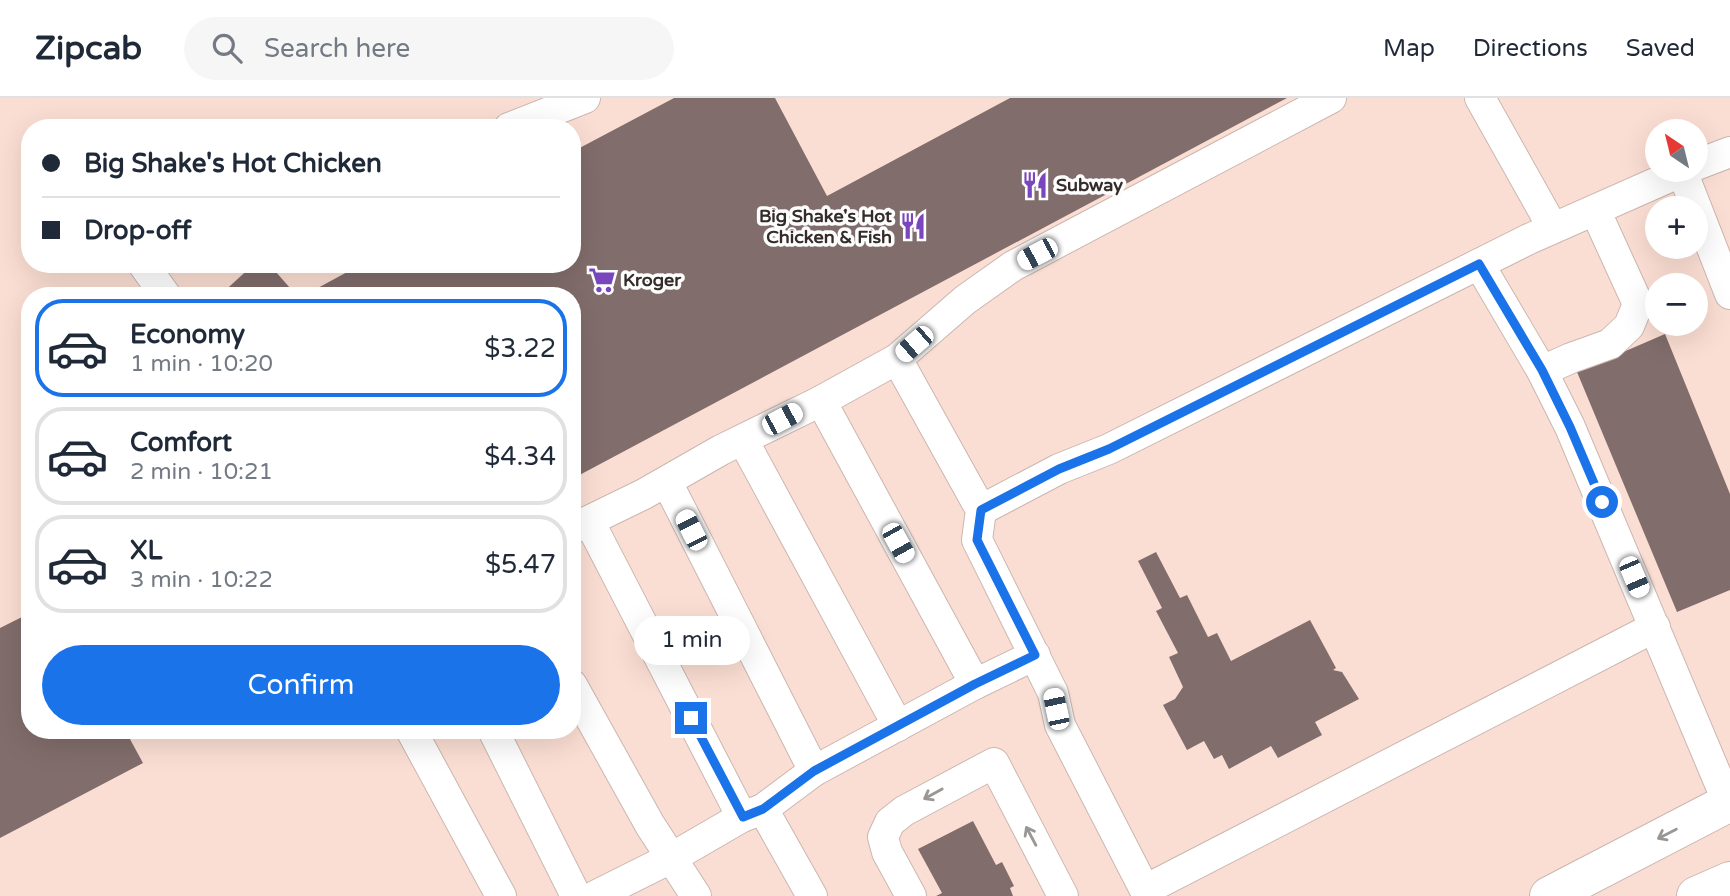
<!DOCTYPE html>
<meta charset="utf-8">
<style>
body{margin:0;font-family:"Varela Round",sans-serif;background:#f6f6f7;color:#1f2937;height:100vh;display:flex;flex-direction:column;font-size:26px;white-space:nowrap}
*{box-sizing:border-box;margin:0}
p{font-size:23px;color:#747a83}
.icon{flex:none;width:38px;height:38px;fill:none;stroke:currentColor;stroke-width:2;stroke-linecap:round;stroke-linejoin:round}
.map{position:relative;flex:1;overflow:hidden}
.sheet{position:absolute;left:21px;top:189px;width:560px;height:452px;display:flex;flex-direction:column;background:#fff;border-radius:28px;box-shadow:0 7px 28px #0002}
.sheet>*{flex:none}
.top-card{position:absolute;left:21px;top:21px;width:560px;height:154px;border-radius:28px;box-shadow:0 7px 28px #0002;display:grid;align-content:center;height:154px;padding:0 21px;background:#fff}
.needle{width:46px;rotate:325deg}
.tools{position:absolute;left:1645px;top:21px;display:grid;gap:14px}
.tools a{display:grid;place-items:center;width:63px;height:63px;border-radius:50%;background:#fff;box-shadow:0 7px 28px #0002;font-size:35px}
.end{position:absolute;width:32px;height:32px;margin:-16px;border:9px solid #1a73e8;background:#fff;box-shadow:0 0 0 4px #fff}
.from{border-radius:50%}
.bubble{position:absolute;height:49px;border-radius:24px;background:#fff;box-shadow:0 7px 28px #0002;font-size:23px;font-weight:600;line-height:49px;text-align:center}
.car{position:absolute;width:21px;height:42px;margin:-21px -10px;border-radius:9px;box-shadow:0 0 5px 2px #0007;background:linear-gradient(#fff 24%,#345 0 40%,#fff 0 76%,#345 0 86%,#fff 0)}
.top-card b{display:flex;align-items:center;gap:24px;height:66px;font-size:26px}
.top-card b+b{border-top:2px solid #e0e1e3}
.top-card i{width:18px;height:18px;background:#1f2937}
ul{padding:12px 0 0;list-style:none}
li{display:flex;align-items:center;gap:21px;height:98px;margin:0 14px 10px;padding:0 7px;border:4px solid #e0e1e3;border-radius:28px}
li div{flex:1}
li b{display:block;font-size:26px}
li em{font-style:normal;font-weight:600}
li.active{border-color:#1a73e8}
li>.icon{width:63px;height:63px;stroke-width:1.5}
.action{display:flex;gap:14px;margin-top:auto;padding:14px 21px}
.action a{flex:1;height:80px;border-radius:42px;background:#1a73e8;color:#fff;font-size:28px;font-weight:600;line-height:80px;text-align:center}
header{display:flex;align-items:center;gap:42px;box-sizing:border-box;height:98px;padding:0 35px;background:#fff;border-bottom:2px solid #e0e1e3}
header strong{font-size:33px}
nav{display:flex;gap:38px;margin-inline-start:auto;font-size:24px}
.search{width:490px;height:63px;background:#f6f6f7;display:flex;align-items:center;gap:18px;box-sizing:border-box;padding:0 24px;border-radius:38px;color:#747a83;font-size:26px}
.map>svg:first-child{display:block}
</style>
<header>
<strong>Zipcab</strong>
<div class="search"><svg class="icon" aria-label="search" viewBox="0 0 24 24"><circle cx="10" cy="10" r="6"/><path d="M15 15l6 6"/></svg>Search here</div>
<nav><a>Map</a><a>Directions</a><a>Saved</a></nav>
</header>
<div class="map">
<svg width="1730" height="798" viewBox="0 0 1730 798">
<rect width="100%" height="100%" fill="#fdece5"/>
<path fill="#fbded3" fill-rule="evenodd" d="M0 0H1730V798H0ZM30 30H572V166H30ZM1657 33H1696V72H1657ZM1657 110H1696V149H1657ZM1657 187H1696V226H1657ZM30 198H572V632H30Z"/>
<g fill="#816d6c">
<polygon points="674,0 775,0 827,98 1010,0 1287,0 572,381 572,198 303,198 362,166 572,166 572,54"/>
<polygon points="254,166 269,166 297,198 219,198"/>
<polygon points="1665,236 1730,396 1730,492 1677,514 1577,274"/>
<polygon points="1156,454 1180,500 1187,497 1208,539 1217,535 1231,563 1310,522 1336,570 1333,572 1342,574 1359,601 1315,624 1322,637 1278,660 1271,648 1229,671 1222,657 1214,661 1204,643 1187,652 1163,607 1175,601 1183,589 1169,559 1178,555 1156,513 1162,510 1138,463"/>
<polygon points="30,515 30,632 125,632 143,665 0,740 0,530"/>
<polygon points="973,723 996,767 1002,764 1014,788 1010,790 1013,798 936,798 942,795 918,751"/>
</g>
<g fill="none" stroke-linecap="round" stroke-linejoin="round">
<defs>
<g id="minor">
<polyline points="1480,0 1553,130"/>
<polyline points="509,30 585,0"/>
<polyline points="1696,67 1730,54"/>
<polyline points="1682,73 1730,196"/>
<polyline points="143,166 166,198"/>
<polyline points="1479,166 1542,273 1570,329 1728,705"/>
<polyline points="897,261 981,412 977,442 1053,595 1060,627 1148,798"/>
<polyline points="1542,273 1571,260 1610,246 1629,228 1638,206 1595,112"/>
<polyline points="821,303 975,586"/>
<polyline points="743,342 898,628"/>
<polyline points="667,384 814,673"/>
<polyline points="981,412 1059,371 1109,351 1529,141 1685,72"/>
<polyline points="589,423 742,719"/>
<polyline points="572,431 644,396 721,352 821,303 897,261 965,202 1013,168 1331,0"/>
<polyline points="572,587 650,727 696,798"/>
<polyline points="411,632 501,798"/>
<polyline points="493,632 576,798"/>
<polyline points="763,711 812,798"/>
<polyline points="1145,792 1655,529"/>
<polyline points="595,798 673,759 742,719 763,711 814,673 975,586 1035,557"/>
<polyline points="911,798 887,754 883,739 890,724 904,713 994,665 1063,798"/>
</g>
<g id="highway">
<polyline points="1549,798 1730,704"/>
<polyline points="1696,798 1730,783"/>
</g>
</defs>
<use href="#minor" stroke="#cbb6af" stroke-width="32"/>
<use href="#highway" stroke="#cbb6af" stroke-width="40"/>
<use href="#minor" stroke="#fff" stroke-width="30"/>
<use href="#highway" stroke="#fff" stroke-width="38"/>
</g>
<defs><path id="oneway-shaft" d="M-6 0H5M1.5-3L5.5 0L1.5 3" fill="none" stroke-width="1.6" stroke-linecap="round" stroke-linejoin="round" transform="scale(1.75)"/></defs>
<g stroke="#9a9694">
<use href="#oneway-shaft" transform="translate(933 696) rotate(151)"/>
<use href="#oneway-shaft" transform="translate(1667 736) rotate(153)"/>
<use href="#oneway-shaft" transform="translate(1031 738) rotate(-118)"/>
</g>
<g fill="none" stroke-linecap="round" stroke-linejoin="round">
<polyline stroke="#1a73e8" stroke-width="9" points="691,620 743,719 763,711 814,673 975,586 1035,557 977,442 981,412 1059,371 1109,351 1479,166 1542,272 1570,329 1602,404"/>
</g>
<defs>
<symbol id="restaurant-bare" viewBox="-9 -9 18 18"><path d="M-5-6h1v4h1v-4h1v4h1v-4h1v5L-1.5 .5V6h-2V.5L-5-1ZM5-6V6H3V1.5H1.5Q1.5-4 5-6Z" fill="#7946be" stroke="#fdfdfd" stroke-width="2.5" paint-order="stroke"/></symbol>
<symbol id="supermarket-bare" viewBox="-9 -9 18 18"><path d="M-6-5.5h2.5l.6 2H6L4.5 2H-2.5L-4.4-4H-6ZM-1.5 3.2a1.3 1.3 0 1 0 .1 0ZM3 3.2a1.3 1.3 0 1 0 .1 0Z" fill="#7946be" stroke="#fdfdfd" stroke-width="2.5" paint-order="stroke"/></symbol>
</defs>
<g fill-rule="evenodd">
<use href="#restaurant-bare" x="1016" y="68" width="38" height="38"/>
<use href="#restaurant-bare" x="894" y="109" width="38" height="38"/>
<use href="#supermarket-bare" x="583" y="163" width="38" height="38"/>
</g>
<g text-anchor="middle" stroke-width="7" stroke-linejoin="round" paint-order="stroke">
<g font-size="18" font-weight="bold" fill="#342c29" stroke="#fdfdfd" text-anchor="start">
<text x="1056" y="93">Subway</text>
<text x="892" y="124" text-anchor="end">Big Shake's Hot<tspan x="892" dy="21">Chicken &amp; Fish</tspan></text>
<text x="623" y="188">Kroger</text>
</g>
</g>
</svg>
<div class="tools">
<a><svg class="needle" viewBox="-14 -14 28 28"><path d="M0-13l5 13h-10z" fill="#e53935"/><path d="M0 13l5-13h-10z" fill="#747a83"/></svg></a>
<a>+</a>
<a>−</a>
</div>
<i class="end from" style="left:1602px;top:404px"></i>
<i class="end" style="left:691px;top:620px"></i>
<div class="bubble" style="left:634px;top:518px;width:116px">1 min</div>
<i class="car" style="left:1037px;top:156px;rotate:242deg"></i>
<i class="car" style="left:914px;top:246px;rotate:229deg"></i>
<i class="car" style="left:782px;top:321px;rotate:62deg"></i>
<i class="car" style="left:691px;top:432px;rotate:333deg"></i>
<i class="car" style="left:898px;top:445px;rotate:151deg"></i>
<i class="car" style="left:1634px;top:479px;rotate:157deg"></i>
<i class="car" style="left:1056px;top:611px;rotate:348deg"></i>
<div class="top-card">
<b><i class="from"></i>Big Shake's Hot Chicken</b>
<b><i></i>Drop-off</b>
</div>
<section class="sheet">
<ul>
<li class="active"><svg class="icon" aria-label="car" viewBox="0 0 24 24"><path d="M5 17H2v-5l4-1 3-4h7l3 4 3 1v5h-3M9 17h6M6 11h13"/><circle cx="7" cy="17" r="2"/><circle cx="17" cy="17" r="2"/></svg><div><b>Economy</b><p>1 min · 10:20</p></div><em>$3.22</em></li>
<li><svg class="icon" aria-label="car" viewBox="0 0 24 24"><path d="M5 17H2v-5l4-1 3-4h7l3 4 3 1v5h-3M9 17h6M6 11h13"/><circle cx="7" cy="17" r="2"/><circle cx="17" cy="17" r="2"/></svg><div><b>Comfort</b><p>2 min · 10:21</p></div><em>$4.34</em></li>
<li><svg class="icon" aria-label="car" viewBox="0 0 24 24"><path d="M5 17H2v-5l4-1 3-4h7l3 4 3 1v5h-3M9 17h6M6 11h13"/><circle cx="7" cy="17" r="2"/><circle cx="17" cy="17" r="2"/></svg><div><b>XL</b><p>3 min · 10:22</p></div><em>$5.47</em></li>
</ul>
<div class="action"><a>Confirm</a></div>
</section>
</div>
